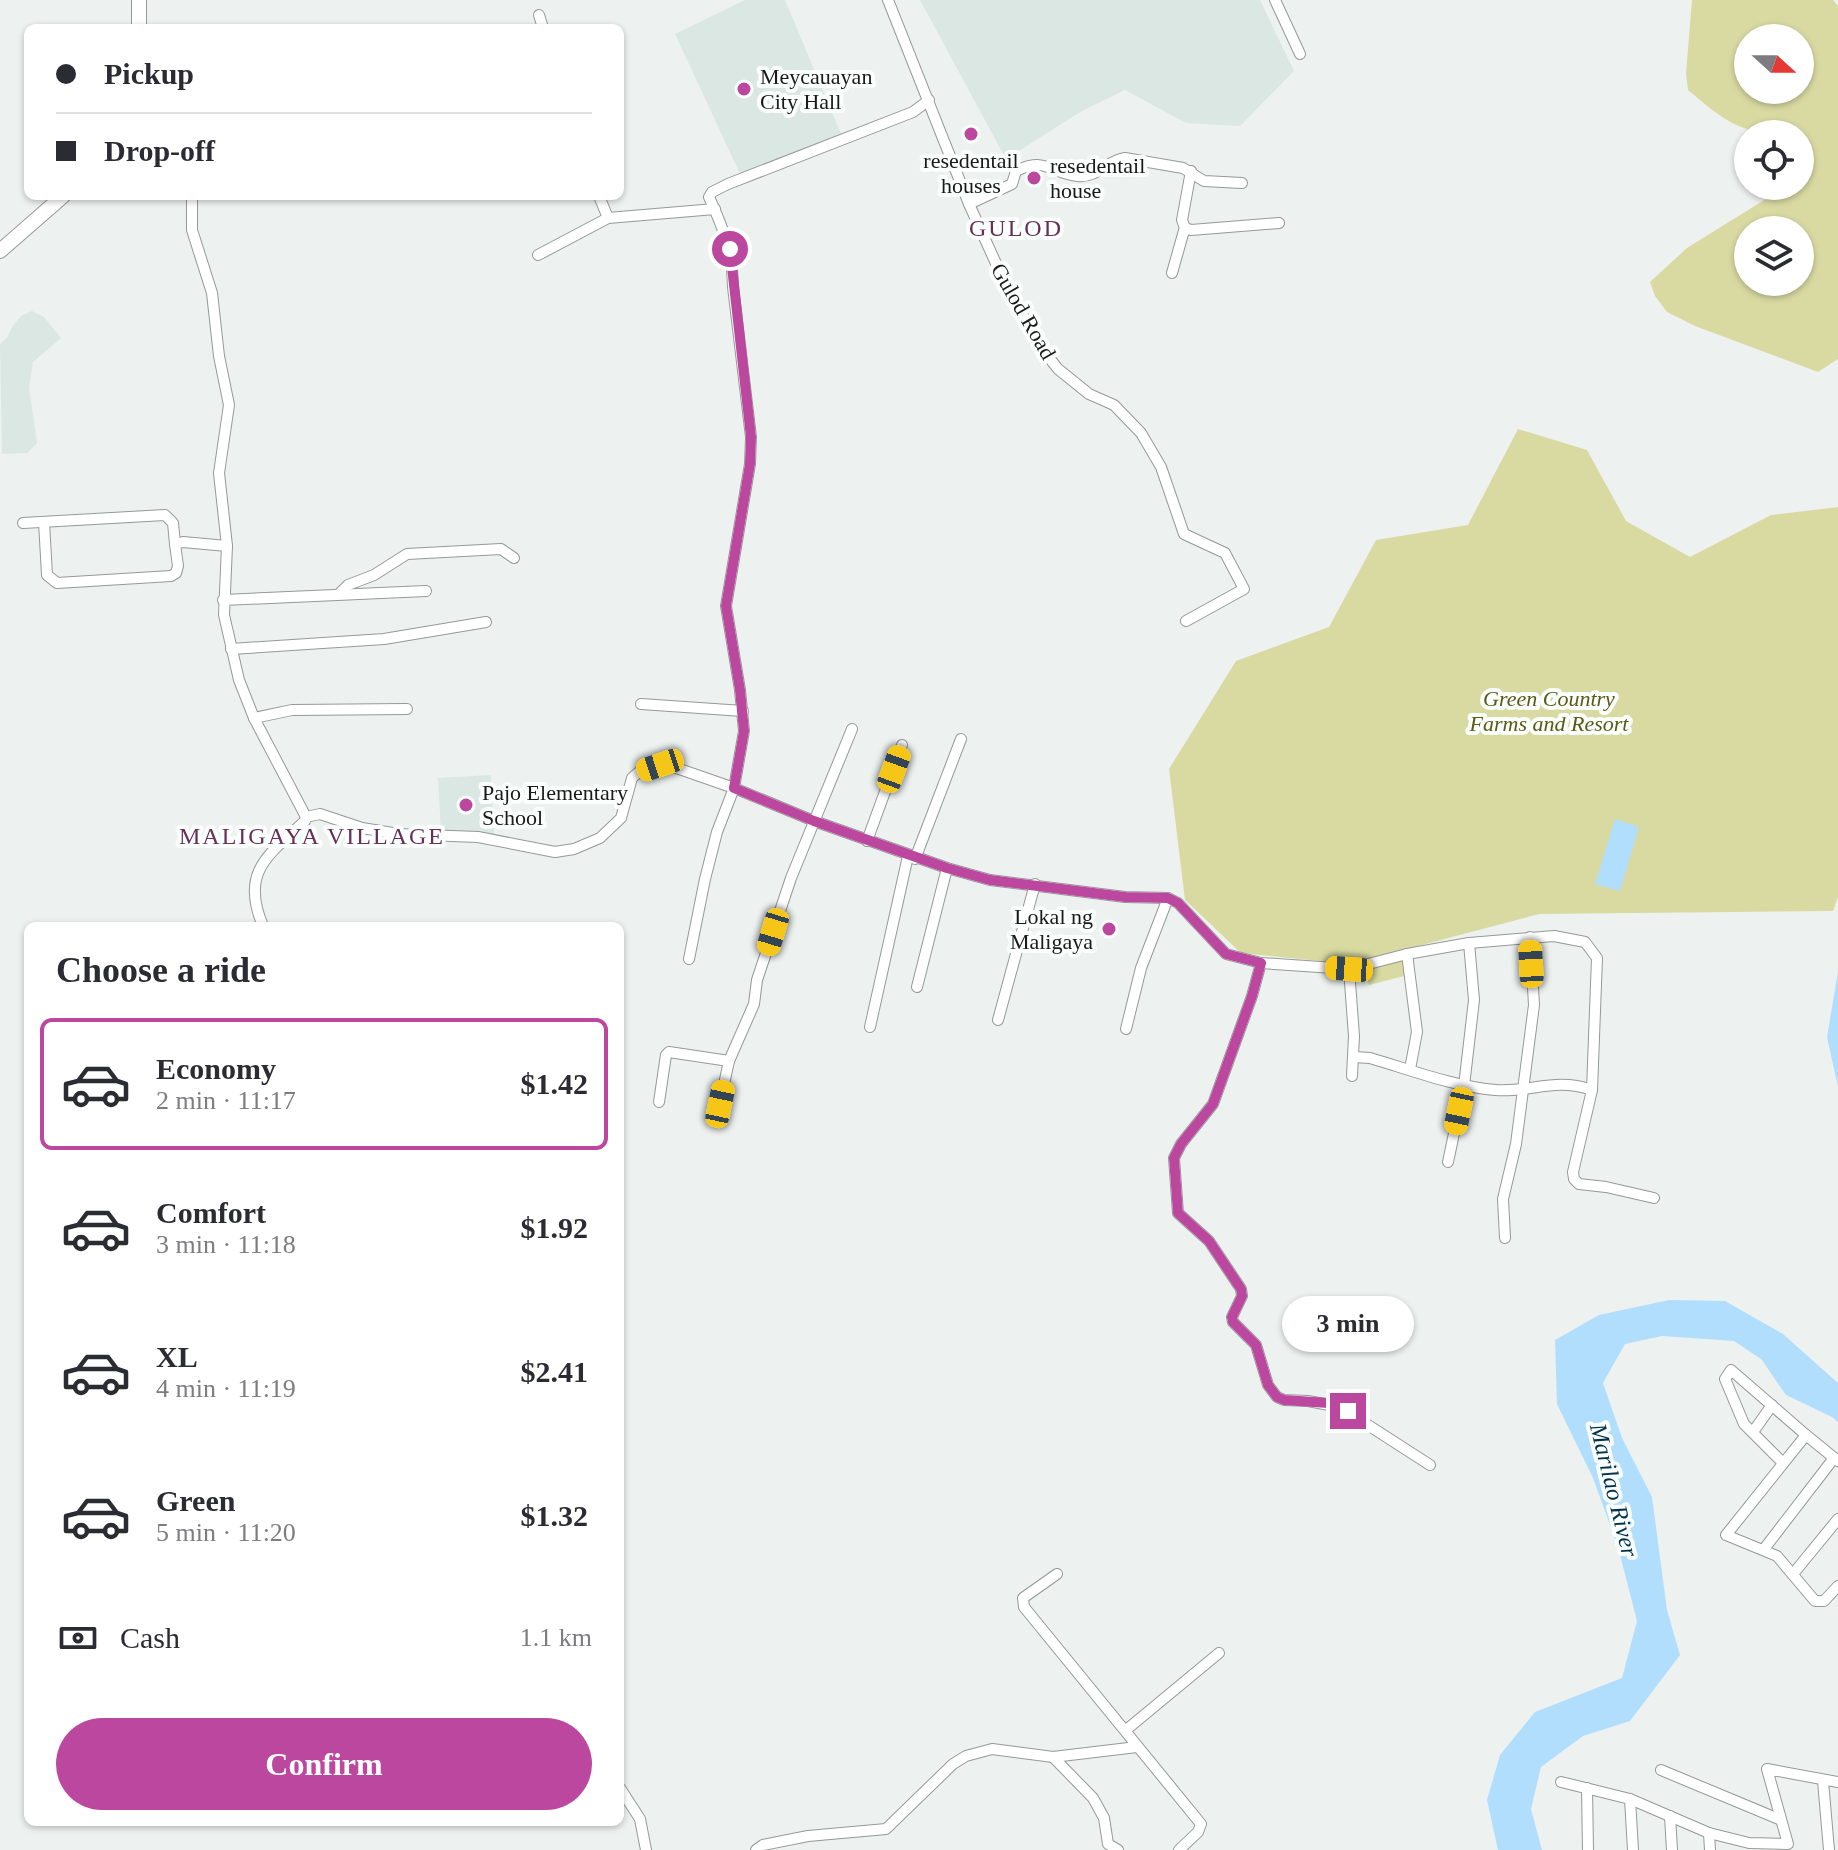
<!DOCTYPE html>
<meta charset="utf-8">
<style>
body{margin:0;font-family:Georgia,serif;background:#f7f7f7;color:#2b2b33;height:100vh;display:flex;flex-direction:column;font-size:30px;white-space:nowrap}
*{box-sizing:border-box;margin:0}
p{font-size:26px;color:#7c7c81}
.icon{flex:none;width:44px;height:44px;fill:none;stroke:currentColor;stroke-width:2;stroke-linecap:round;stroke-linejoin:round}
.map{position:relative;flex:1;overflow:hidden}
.details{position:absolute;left:24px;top:922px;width:600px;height:904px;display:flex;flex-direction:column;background:#fff;border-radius:12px;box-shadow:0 2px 6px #0004}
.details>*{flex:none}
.top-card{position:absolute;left:24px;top:24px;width:600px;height:176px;border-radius:12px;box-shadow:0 2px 6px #0004;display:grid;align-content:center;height:176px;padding:0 32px;background:#fff}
.needle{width:52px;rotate:111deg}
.fabs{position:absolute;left:1734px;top:24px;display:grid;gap:16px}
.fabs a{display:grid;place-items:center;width:80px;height:80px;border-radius:50%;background:#fff;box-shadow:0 2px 6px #0004;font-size:40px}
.end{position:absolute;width:36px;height:36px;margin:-18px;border:10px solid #bc479f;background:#fff;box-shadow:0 0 0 4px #fff}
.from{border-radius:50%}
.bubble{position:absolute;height:56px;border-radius:28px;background:#fff;box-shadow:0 2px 6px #0004;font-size:26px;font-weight:700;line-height:56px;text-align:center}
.car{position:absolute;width:24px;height:48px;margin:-24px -12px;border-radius:10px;box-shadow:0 0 6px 2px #0007;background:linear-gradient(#f5c518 24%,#345 0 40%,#f5c518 0 76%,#345 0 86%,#f5c518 0)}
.top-card b{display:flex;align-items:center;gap:28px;height:76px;font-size:30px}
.top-card b+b{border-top:2px solid #e1e1e2}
.top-card i{width:20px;height:20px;background:#2b2b33}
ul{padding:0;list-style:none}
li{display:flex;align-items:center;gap:24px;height:132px;margin:0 16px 12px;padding:0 16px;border:4px solid transparent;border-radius:12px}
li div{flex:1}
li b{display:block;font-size:30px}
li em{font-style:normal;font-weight:700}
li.active{border-color:#bc479f}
li>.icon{width:72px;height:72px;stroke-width:1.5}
h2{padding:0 32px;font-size:36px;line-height:96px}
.pay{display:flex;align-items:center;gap:20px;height:88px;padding:0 32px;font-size:30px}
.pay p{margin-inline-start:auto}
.cta{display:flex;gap:16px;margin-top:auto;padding:16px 32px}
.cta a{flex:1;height:92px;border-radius:48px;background:#bc479f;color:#fff;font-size:32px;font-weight:700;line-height:92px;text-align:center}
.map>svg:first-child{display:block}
</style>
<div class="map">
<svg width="1838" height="1850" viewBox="0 0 1838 1850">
<rect width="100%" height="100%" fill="#edf2f0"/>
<g fill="#dae7e3">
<polygon points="745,0 785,0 841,134 741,176 675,34"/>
<polygon points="920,0 1260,0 1294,71 1240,126 1186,123 1125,90 1082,111 1006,159"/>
<polygon points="32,311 44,317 61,338 33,362 29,387 37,443 27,453 2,454 0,344 7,338 12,327 21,316"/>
<polygon points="491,775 494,836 441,833 438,778"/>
</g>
<g fill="#d9daa2" fill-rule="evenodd">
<path d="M1692 0H1833L1838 6V359L1818 372 1695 326 1667 312 1655 296 1650 282 1687 248 1787 186H1800V134C1741 134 1732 127 1688 90L1686 74ZM1748 38H1800V90H1748ZM1748 230H1800V282H1748Z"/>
<polygon points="1518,429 1587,450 1626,521 1690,557 1771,515 1838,507 1838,897 1833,911 1539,914 1350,964 1241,953 1185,900 1169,769 1236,661 1329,627 1376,540 1468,525"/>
<polygon points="1403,955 1408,975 1369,985 1363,966"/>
</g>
<g fill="#b2defe">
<polygon points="1615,819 1639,827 1620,891 1595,884"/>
<polygon points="1838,971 1838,1087 1827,1037"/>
<polygon points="1669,1300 1725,1301 1783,1334 1838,1383 1838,1422 1782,1373 1734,1341 1662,1336 1625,1344 1603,1383 1622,1438 1652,1497 1667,1610 1680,1655 1630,1721 1583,1736 1541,1767 1531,1809 1542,1850 1498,1850 1487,1800 1500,1755 1535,1712 1622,1678 1637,1621 1618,1547 1593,1478 1557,1404 1555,1340 1599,1315"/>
</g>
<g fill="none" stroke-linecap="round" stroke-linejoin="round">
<polyline stroke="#b2defe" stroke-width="18" points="1768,1353 1792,1388 1838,1410"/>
<defs>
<g id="minor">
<polyline points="888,0 969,204 1009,292 1043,350 1058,369 1089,394 1114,405 1141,433 1161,467 1184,534 1225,553 1244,589 1186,621"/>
<polyline points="1275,0 1300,54"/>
<polyline points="539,15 543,28"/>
<polyline points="1191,171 1182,220 1185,228 1191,230 1279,223"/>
<polyline points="192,196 192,230 212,293 219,356 229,405 219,473 227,546 224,615 239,680 254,718 306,817"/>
<polyline points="599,196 608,218 715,209"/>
<path d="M969 204 1012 184 1016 171C1047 156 1051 174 1078 176 1097 178 1108 160 1125 158L1183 168 1204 181 1242 183"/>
<polyline points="538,255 608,218"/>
<polyline points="1172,273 1185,227"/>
<polyline points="44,522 47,575 57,583 171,576 176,573 178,566 175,544"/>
<polyline points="23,523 165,515 173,523 175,544 183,542 227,546"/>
<polyline points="340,593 348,585 374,575 407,554 501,549 514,558"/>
<polyline points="223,600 426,591"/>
<polyline points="231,649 384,639 486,622"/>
<polyline points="641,704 743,711"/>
<polyline points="254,718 292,710 407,709"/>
<polyline points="867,841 902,745"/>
<polyline points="915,859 961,739"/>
<path d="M263 926C240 872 268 855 305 821L306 817 320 814 362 828 399 834 478 837 555 852 574 849 600 838 621 818 632 778 640 771 668 765 734 788 814 821 947 868 990 880 1125 897 1168 898 1178 903 1226 954 1261 963 1349 969 1407 954 1469 943 1554 936 1585 942 1597 958 1592 1090"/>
<polyline points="1407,954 1417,1032 1410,1069"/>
<path d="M689 959 705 879 717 832 734 788 744 731 740 690 726 606 750 464 751 437 733 287C733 254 723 227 709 197L712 192 728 184 913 112 929 100"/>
<polyline points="1261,963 1252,996 1213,1104 1181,1144 1174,1158 1178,1213 1209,1241 1241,1289 1242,1296 1232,1317 1233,1322 1256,1345 1268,1385 1277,1397 1284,1400 1308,1401 1340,1407 1430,1465"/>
<polyline points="1349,969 1354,1036 1352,1076"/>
<polyline points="917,987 947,868"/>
<polyline points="998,1020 1035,884"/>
<polyline points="870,1027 908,856"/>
<polyline points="1126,1029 1141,968 1168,898"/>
<path d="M1354 1057 1370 1058C1411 1070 1452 1086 1495 1090 1531 1093 1554 1077 1592 1090L1573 1172 1574 1179 1579 1184 1606 1187 1654 1198"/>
<polyline points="659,1102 666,1055 669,1052 729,1061"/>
<polyline points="716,1121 729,1061 754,1004 757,980 791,878 852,729"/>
<polyline points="1448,1162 1464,1086 1474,1000 1469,943"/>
<polyline points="1505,1238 1503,1199 1516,1144 1534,1005 1530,937"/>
<polyline points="1753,1432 1772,1405"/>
<polyline points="1838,1461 1806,1435 1726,1535 1777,1556 1815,1601 1824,1601 1838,1586"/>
<polyline points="1783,1463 1744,1424 1725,1379 1731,1370 1806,1435"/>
<polyline points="1764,1549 1834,1458"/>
<polyline points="1057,1574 1023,1598 1024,1607 1201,1824 1198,1832 1179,1850"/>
<polyline points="1793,1574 1838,1519"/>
<polyline points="1126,1730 1219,1653"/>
<polyline points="1053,1757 1093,1798 1104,1818 1108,1844 1118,1850"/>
<polyline points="1661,1770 1781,1820"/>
<polyline points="1823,1781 1829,1850"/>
<polyline points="1561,1782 1630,1799 1709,1833 1749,1843 1788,1844 1767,1769 1838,1782"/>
<polyline points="620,1788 640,1819 646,1850"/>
<polyline points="1587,1788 1588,1850"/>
<polyline points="1630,1799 1633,1850"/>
<polyline points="1670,1816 1672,1850"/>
<polyline points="1709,1833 1710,1850"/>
<polyline points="756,1850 763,1845 808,1836 886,1829 953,1764 966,1756 992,1749 1053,1757 1137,1747"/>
</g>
<g id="secondary">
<polyline points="139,28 139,0"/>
<polyline points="0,251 63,196"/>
</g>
</defs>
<use href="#minor" stroke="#959998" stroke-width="12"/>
<use href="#secondary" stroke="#959998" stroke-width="16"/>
<use href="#minor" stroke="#fff" stroke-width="10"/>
<use href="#secondary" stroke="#fff" stroke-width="14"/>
</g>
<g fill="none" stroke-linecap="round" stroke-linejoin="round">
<polyline stroke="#bc479f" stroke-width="10" points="730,249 751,437 750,464 726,606 740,690 744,731 734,788 814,821 947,868 990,880 1125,897 1168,898 1178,903 1226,954 1261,963 1252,996 1213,1104 1181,1144 1174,1158 1178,1213 1209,1241 1241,1289 1242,1296 1232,1317 1233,1322 1256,1345 1268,1385 1277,1397 1284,1400 1329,1403 1348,1411"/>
</g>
<g fill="#bc479f" stroke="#fafffd" stroke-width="3">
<circle cx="744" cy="89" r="8"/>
<circle cx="971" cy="134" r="8"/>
<circle cx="1034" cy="178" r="8"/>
<circle cx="466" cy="805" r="8"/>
<circle cx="1109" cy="929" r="8"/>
</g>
<g text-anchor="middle" stroke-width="8" stroke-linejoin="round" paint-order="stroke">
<g font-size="22" fill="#181919" stroke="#fafffd" text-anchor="start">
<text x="760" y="84">Meycauayan<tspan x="760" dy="25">City Hall</tspan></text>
<text x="971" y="168" text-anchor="middle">resedentail<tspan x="971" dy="25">houses</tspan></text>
<text x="1050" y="173">resedentail<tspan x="1050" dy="25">house</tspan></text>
<text x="482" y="800">Pajo Elementary<tspan x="482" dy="25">School</tspan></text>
<text x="1093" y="924" text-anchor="end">Lokal ng<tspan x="1093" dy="25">Maligaya</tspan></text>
</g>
<g font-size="22" fill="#181919" stroke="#fafffd">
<text transform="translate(1024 311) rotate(60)" y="8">Gulod Road</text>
</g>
<g font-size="22" font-style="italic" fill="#5a5915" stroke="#fafffd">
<text x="1549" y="706">Green Country<tspan x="1549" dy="25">Farms and Resort</tspan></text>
</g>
<g font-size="24" letter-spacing="2" fill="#692f59" stroke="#fafffd">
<text x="1016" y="236">GULOD</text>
<text x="312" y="844">MALIGAYA VILLAGE</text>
</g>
<g font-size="24" font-style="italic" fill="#02304a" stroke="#fafffd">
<text transform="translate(1614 1490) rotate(76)" y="8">Marilao River</text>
</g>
</g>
</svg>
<div class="fabs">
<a><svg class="needle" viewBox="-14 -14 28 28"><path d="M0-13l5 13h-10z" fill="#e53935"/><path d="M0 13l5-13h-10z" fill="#7c7c81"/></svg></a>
<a><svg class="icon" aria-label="locate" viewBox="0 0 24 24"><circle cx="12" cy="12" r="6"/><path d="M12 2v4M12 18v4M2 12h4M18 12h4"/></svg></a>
<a><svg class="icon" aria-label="layers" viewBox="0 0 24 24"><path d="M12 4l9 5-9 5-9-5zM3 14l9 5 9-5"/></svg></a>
</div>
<i class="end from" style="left:730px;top:249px"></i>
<i class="end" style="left:1348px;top:1411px"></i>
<div class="bubble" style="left:1282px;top:1296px;width:132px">3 min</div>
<i class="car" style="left:660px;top:765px;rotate:252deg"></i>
<i class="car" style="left:894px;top:769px;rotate:20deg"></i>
<i class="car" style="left:773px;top:932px;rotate:197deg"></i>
<i class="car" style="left:1531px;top:964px;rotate:357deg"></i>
<i class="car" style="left:1349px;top:969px;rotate:274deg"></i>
<i class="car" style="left:720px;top:1104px;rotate:12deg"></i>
<i class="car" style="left:1459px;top:1111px;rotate:192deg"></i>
<div class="top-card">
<b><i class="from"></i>Pickup</b>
<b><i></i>Drop-off</b>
</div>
<section class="details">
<h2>Choose a ride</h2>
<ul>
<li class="active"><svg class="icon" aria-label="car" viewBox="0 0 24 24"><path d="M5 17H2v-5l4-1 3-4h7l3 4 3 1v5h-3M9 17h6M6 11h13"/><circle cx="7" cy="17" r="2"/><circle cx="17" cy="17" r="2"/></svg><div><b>Economy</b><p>2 min · 11:17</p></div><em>$1.42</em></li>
<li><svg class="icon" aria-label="car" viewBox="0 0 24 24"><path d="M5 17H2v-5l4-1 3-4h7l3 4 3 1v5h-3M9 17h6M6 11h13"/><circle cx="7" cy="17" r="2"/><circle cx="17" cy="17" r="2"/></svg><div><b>Comfort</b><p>3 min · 11:18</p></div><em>$1.92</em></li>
<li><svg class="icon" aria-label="car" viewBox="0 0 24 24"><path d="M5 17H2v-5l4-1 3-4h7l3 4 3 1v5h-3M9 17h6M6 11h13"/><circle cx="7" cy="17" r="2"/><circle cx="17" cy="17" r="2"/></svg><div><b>XL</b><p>4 min · 11:19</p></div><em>$2.41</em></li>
<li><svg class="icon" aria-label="car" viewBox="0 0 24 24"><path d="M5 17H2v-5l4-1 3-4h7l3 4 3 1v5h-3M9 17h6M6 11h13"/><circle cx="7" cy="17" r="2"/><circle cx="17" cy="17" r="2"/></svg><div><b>Green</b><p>5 min · 11:20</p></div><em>$1.32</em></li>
</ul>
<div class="pay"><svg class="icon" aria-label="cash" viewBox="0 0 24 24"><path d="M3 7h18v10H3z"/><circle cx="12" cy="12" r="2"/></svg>Cash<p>1.1 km</p></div>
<div class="cta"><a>Confirm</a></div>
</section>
</div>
